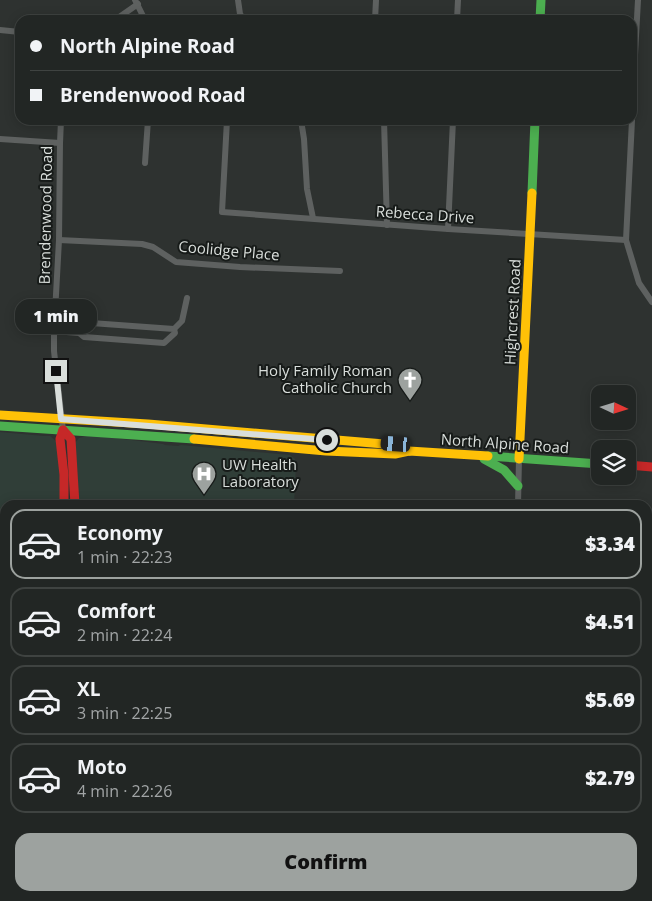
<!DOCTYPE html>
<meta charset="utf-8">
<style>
body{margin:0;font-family:"Open Sans",sans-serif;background:#2e3231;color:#f1f3f6;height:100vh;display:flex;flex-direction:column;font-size:19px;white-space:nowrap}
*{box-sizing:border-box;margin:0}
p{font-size:16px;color:#a2a5a6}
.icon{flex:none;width:28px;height:28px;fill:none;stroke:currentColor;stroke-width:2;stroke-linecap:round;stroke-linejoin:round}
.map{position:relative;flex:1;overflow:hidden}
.side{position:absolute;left:0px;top:500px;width:652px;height:401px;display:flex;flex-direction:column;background:#222624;border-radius:15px 15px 0 0;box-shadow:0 2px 12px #0003,0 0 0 1px #3f4341}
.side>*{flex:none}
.top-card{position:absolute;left:15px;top:15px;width:622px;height:110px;border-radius:15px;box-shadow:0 2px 12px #0003,0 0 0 1px #3f4341;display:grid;align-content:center;height:110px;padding:0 15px;background:#222624}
.needle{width:32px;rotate:94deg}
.controls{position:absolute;left:591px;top:385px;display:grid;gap:10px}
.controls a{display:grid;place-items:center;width:45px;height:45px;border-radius:10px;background:#222624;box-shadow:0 2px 12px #0003,0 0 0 1px #3f4341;font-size:25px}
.end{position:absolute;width:22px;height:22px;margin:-11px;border:6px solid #d9dedb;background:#111;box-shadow:0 0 0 2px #111}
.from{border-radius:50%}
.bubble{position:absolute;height:35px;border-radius:15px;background:#222624;box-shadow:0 2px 12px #0003,0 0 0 1px #3f4341;font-size:16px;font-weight:800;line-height:35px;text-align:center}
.car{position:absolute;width:15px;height:30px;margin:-15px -8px;border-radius:6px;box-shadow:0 0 4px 1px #0007;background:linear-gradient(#222 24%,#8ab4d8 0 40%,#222 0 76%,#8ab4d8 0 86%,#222 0)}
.top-card b{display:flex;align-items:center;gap:18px;height:48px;font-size:19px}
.top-card b+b{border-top:1px solid #3f4341}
.top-card i{width:12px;height:12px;background:#f1f3f6}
ul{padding:9px 0 0;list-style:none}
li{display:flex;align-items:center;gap:15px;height:70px;margin:0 10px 8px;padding:0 5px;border:2px solid #3f4341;border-radius:15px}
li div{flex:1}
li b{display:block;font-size:19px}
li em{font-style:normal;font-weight:800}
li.on{border-color:#9da29f}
li>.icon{width:45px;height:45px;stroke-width:1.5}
.button{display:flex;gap:10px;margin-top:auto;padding:10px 15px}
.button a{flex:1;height:58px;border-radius:15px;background:#9da29f;color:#111;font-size:20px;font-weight:800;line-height:58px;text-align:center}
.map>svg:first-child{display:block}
</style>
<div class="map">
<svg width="652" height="901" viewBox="0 0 652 901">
<rect width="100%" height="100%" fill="#2e3230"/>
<g fill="#303e38">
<polygon points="0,432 44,436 50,436 56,441 59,445 61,505 5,505 5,591 0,591"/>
<polygon points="91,435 163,444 165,445 178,446 181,445 290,455 295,459 296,463 294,505 78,505 75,443 79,438"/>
</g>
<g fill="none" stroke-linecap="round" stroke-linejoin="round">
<g stroke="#5e6160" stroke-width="6">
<polyline points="135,0 145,20"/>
<polyline points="238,0 240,14 244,20"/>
<polyline points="115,20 138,4"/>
<polyline points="375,20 376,0"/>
<polyline points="457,20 458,0"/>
<polyline points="0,30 20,32"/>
<polyline points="632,109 638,0"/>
<polyline points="61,120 60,143 59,240 54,331 54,351 63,430"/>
<polyline points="227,120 222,212 448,229 626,240"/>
<polyline points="301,120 304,139 307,189 313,218"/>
<polyline points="384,120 387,225"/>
<polyline points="632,120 626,240 639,283 652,302"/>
<polyline points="0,139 60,143"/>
<polyline points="145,163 148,120"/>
<polyline points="448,229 453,120"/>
<polyline points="59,240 142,244 153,247 176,262 240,267 340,271"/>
<polyline points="174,329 182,321 187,298"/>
<polyline points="54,331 79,333 84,337 164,343 175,333 174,329 91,323 79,333"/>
<polyline points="518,505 519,459"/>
<polyline points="0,649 5,650"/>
<polyline points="648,723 652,723"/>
<polyline points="187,901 187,896"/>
<polyline points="281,901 281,896"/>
<polyline points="373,901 373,896"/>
<polyline points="462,901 462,896"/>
<polyline points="538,901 538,896"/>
</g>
<g stroke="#4caf50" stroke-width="9">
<polyline points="540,20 541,0"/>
<polyline points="532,193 535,120"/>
<polyline points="0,426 194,439"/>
<polyline points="488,456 600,464"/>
<polyline points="484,459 504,470 518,486"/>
<polyline points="50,896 50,901"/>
</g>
<g stroke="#ffc107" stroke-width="9">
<polyline points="0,415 148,424 396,445 409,451"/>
<polyline points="194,439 326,451 395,454 409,451 488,456"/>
<polyline points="519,459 532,193"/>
</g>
<g stroke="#c62828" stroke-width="9">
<polyline points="63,430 71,439 75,505"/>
<polyline points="63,430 60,439 64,475 64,505"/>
<polyline points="628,465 652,467"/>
</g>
</g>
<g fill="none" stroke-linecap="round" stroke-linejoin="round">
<polyline stroke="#d9dedb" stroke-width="6" points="56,371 61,419 327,440"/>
</g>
<defs>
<symbol id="church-pin" viewBox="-11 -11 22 30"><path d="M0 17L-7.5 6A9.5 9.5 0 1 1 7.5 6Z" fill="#9da29f" stroke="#171b19"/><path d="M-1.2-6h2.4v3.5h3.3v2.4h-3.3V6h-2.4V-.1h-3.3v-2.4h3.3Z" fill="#fff"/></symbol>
<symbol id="hospital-pin" viewBox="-11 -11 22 30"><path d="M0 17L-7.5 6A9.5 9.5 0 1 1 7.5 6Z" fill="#9da29f" stroke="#171b19"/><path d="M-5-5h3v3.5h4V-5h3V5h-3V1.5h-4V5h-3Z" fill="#fff"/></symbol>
</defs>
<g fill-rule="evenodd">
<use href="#church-pin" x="396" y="366" width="28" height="38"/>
<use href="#hospital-pin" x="190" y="460" width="28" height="38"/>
</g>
<g text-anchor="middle" stroke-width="4" stroke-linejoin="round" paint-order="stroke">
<g font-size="15" fill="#d9dedb" stroke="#171b19">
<text transform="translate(46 215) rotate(-89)" y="5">Brendenwood Road</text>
<text transform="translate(425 215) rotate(4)" y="5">Rebecca Drive</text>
<text transform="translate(229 251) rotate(5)" y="5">Coolidge Place</text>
<text transform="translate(513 312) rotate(-87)" y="5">Highcrest Road</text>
<text transform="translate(505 444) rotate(4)" y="5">North Alpine Road</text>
</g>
<g font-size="15" fill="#d9dedb" stroke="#171b19" text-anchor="end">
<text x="392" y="376">Holy Family Roman<tspan x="392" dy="17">Catholic Church</tspan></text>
<text x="222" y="470" text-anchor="start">UW Health<tspan x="222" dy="17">Laboratory</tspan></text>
</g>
</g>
</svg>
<div class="controls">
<a><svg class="needle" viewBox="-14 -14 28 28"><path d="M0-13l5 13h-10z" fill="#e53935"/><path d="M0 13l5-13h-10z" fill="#a2a5a6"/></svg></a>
<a><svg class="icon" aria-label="layers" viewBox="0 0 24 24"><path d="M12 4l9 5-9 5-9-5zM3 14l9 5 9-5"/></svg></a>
</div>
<i class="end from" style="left:327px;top:440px"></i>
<i class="end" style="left:56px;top:371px"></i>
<div class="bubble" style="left:15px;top:299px;width:82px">1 min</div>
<i class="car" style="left:396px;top:444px;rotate:274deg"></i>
<div class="top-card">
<b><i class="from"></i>North Alpine Road</b>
<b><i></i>Brendenwood Road</b>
</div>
<section class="side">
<ul>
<li class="on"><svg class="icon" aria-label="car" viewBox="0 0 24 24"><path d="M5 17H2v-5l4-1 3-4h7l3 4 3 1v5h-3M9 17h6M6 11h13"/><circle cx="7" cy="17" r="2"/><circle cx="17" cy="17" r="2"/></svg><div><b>Economy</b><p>1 min · 22:23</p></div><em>$3.34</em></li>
<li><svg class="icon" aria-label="car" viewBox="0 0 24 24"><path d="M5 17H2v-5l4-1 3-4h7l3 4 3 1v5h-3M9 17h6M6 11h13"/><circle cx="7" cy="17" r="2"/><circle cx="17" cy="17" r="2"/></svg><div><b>Comfort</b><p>2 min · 22:24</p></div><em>$4.51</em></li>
<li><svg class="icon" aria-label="car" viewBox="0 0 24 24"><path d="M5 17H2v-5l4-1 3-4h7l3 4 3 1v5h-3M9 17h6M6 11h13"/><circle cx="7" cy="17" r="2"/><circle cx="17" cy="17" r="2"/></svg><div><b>XL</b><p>3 min · 22:25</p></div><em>$5.69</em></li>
<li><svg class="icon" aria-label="car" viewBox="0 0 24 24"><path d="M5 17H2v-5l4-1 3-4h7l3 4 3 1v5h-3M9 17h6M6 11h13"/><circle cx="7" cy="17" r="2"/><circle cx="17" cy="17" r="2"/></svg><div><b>Moto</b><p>4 min · 22:26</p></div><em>$2.79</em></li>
</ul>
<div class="button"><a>Confirm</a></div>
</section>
</div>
